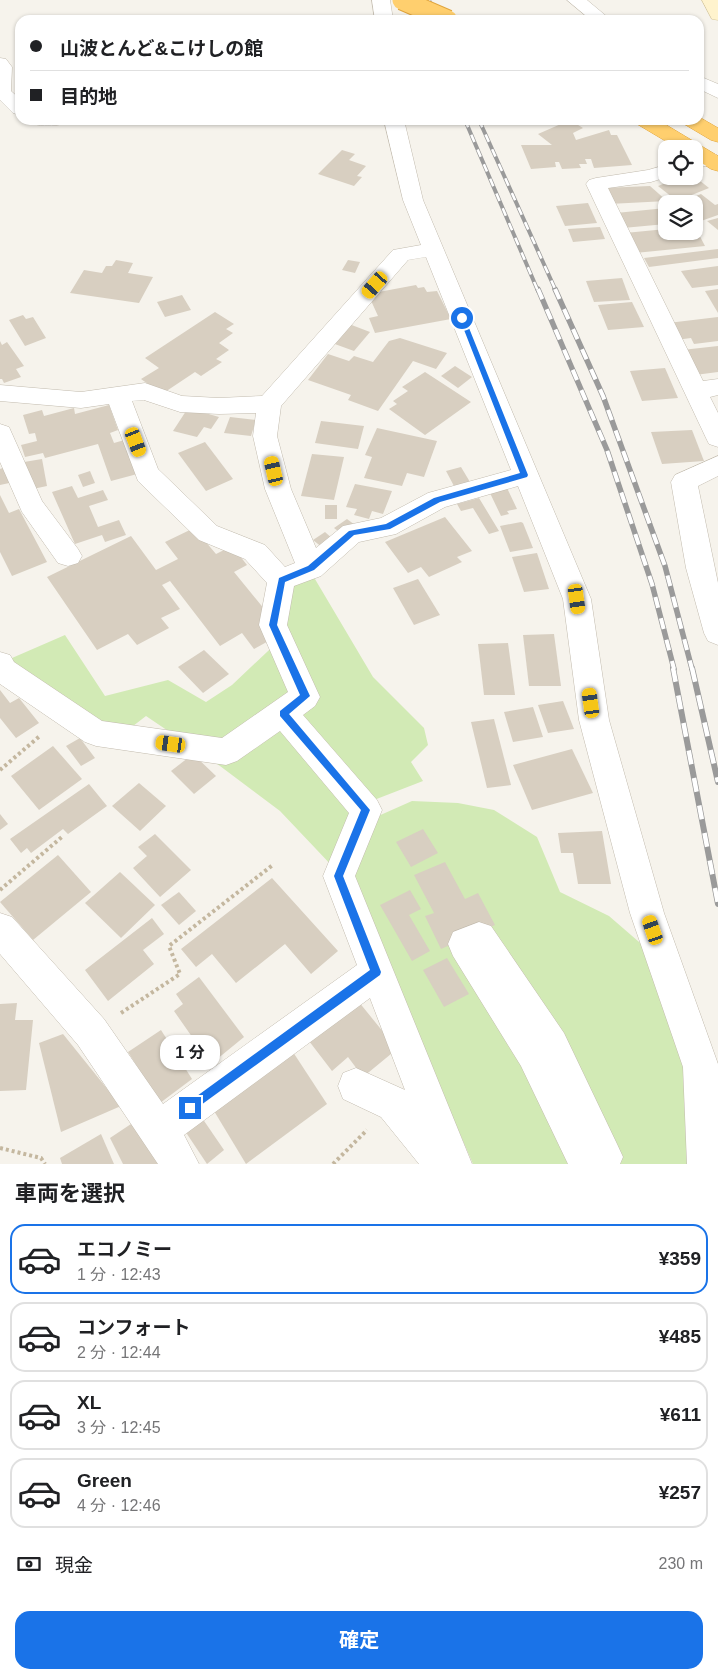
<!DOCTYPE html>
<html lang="ja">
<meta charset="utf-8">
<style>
body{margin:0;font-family:Helvetica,"Noto Sans JP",sans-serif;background:#f6f6f6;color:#202124;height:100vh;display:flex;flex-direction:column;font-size:19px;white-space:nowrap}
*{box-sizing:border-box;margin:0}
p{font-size:16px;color:#757577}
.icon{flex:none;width:28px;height:28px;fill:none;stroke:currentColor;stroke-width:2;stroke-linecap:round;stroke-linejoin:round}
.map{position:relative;height:1164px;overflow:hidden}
.drawer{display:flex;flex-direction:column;background:#fff;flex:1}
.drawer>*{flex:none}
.guide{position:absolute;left:15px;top:15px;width:689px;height:110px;border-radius:15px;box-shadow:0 1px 4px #0004;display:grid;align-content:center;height:110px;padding:0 15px;background:#fff}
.buttons{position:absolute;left:658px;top:140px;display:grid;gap:10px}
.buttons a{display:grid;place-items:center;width:45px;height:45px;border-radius:10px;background:#fff;box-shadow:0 1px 4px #0004;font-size:25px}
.end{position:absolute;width:22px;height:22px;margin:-11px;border:6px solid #1a73e8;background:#fff;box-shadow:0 0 0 2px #fff}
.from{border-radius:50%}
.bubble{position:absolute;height:35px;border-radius:15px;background:#fff;box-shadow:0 1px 4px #0004;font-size:16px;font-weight:700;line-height:35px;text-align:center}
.car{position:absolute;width:15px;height:30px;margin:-15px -8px;border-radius:6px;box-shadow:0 0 4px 1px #0007;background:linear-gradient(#f5c518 24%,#345 0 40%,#f5c518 0 76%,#345 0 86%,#f5c518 0)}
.guide b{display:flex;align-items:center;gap:18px;height:48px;font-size:19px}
.guide b+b{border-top:1px solid #e0e0e0}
.guide i{width:12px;height:12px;background:#202124}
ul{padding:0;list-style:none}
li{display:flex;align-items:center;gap:15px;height:70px;margin:0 10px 8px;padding:0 5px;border:2px solid #e0e0e0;border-radius:15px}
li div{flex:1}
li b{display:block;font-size:19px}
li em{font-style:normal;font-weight:700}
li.active{border-color:#1a73e8}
li>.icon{width:45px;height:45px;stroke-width:1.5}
h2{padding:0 15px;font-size:22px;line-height:60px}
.pay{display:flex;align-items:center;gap:12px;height:55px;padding:0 15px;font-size:19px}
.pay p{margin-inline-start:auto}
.action{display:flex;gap:10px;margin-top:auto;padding:10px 15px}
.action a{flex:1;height:58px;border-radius:15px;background:#1a73e8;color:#fff;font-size:20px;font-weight:700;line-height:58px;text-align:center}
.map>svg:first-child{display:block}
</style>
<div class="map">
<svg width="718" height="1164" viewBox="0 0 718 1164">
<rect width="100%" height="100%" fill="#f6f3ec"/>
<g fill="#d2eab5">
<polygon points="312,574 373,677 424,728 428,745 411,762 423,781 374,800 334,868 280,811 220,766 146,716 124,733 100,729 17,671 12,658 65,635 105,696 168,680 206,702 232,685 285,635 285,585"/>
<polygon points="412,801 458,803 494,810 537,837 560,892 609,916 646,948 690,1066 695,1164 473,1164 349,878 376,817"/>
</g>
<g fill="#d8cfc1">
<polygon points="570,120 583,128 573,133 576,140 609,130 611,135 617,135 632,165 594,168 591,159 585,159 587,164 579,164 581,168 562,169 559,162 555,162 556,167 531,169 521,145 552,145 538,134"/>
<polygon points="342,150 355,154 349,160 366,166 357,176 362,177 354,186 318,174"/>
<polygon points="684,176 694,176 709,188 677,201 658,186"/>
<polygon points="650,186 667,201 609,204 603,188"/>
<polygon points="701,194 715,205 718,204 718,215 701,221 694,216 694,204 676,204"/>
<polygon points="588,203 597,223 565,226 556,206"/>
<polygon points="666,208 666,224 623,228 616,213"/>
<polygon points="718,218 718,230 707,221"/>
<polygon points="694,225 705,246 635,253 625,233 666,229 666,231 694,231"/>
<polygon points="600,227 605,239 573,242 568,229"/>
<polygon points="718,249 718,258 649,267 644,258"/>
<polygon points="116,260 133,263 128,273 153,277 139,303 70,293 84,270 102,273 106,266 112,266"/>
<polygon points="348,260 360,262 355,273 342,270"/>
<polygon points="718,266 718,285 692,288 681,271"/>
<polygon points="622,278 630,300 594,302 586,281"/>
<polygon points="416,285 418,288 424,287 427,292 437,291 451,319 375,333 369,318 378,316 368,294"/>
<polygon points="718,289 718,313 705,291"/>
<polygon points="182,295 191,310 165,317 157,302"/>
<polygon points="632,302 644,327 608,330 598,305"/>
<polygon points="215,312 234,324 226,329 233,333 219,343 229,350 216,359 222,362 201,376 195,372 162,394 141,379 159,368 145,358"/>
<polygon points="23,315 26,319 33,317 46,338 25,346 9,320"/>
<polygon points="718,317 718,341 694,344 691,338 676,340 668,323"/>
<polygon points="349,324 370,332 354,351 332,343"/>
<polygon points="400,338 447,353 436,369 413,361 378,411 348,400 351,395 308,380 328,354 349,361 354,356 373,362 389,341"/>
<polygon points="0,341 2,345 7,342 24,366 16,369 21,377 4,383 2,379 0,379"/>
<polygon points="718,346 718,372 695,375 682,350"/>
<polygon points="455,366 472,377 458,388 441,376"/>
<polygon points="665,368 678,398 642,401 630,371"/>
<polygon points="425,372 471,402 425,435 389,409 397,404 393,401 408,391 402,387"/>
<polygon points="109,405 118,430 110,433 114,443 128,439 141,473 111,481 98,444 45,458 43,453 25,457 21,445 37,441 35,433 29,434 23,415 42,410 44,416 74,408 75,414"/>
<polygon points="188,408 219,417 211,429 204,427 197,437 173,431"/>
<polygon points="230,417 256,420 251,436 224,433"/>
<polygon points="321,421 364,426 358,449 315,443"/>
<polygon points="377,428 437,441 424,477 407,473 402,486 364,478 372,457 365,455"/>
<polygon points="692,430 704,461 662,464 651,432"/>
<polygon points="205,442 233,479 206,491 178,453"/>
<polygon points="312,454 344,457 334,500 301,496"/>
<polygon points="42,459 47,486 28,490 24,462"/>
<polygon points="8,466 14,482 0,485 0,469"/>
<polygon points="461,467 470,482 454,486 446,471"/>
<polygon points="90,471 95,483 83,487 78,475"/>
<polygon points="355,484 392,491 383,514 372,511 369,519 354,515 357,509 346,507"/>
<polygon points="72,486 78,498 103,490 108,500 89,506 98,527 119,520 126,535 105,542 102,535 75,544 52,492"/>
<polygon points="507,488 517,509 507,511 509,514 501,516 489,491"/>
<polygon points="0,495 9,513 19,509 47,562 12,576 0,552"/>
<polygon points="479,498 499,531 489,534 473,508 461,511 457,504"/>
<rect x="325" y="505" width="12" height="14"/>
<polygon points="445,517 472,551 457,557 462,562 429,577 421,567 408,573 385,542"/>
<polygon points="347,519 355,525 342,534 334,528"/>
<polygon points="521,522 523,523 533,548 510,552 500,526"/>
<polygon points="194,528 216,554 232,546 247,565 234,572 270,616 274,638 254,649 242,633 220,646 170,581 162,585 180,609 161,618 169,628 137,645 128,634 97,650 47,577 131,536 156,570 178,559 165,542"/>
<polygon points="325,532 334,540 323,548 313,540"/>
<polygon points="537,553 549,589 524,592 512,557"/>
<polygon points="418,579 440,615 414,625 393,588"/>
<polygon points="554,634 561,686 529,686 523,635"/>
<polygon points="508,643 515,695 484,695 478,644"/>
<polygon points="204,650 229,674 203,693 178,667"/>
<polygon points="0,690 10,703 19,698 39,723 16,738 0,718"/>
<polygon points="563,701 574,729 548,733 538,705"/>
<polygon points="533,707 543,737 513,742 504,712"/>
<polygon points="494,719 511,785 487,788 471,722"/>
<polygon points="80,738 95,758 81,766 66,746"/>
<polygon points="53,746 82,779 39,810 11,776"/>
<polygon points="572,749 593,793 532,810 513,765"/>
<polygon points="193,754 216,776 194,794 171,771"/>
<polygon points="139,783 166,806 140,831 112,806"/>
<polygon points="89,784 107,806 68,834 63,829 31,853 27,848 21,853 10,839"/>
<polygon points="0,814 8,824 0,830"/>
<polygon points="423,829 438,853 411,867 396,842"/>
<polygon points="602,831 611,884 578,884 573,853 561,853 558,833"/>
<polygon points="155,834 191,870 160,897 133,868 147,856 138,847"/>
<polygon points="58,855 91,892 33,940 0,902"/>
<polygon points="445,862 465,899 478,893 495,925 441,949 425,916 434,913 414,875"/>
<polygon points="120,872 155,905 121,938 85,903"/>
<polygon points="272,878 338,951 311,974 285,944 236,983 212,954 196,967 181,949"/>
<polygon points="410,890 421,909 409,915 430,951 412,961 380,905"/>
<polygon points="179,892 196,911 179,925 161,905"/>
<polygon points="152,918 164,934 143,950 154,964 108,1001 85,970"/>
<polygon points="447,958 469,994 444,1007 423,970"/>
<polygon points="199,977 244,1037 211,1064 174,1011 183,1004 176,994"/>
<polygon points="354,996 397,1049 363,1077 348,1057 332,1071 309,1041"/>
<polygon points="17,1003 15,1020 33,1020 26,1090 0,1091 0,1004"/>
<polygon points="161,1030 192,1079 160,1103 128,1052"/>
<polygon points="63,1034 121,1106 61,1132 39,1043"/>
<polygon points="291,1049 327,1104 246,1164 211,1106"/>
<polygon points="200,1115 224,1150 207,1164 183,1128"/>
<polygon points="143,1116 167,1164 123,1164 110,1138"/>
<polygon points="101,1134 114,1164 62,1164 60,1158"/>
</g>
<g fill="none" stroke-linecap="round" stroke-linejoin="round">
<defs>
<g id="street">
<polygon points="372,0 390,0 393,20 375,20"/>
<polygon points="567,0 587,0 611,20 591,20"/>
<polygon points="0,58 6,59 12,67 11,91 20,99 20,115 13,113 0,100"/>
<polygon points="699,76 718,84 718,98 699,89"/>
<path d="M31 120H65L62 124C53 126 43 126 34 124Z"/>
<path d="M384 120H404L423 200 591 599 609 720 664 913 718 1064V1164H687L683 1067 630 913 579 720 563 599 518 486 445 507 396 534 359 542 321 576 294 586 287 625 320 697 315 706 303 715 377 800 382 810 355 876 472 1164H419L381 1117 343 1099 338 1086 343 1073 356 1068 405 1090 370 998 184 1135 199 1164H158L78 1045 0 954V913L12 917 104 1019 163 1104 357 965 323 876 349 813 280 731 237 761 226 765 96 746 85 742 0 684V652L10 655 14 662 102 721 222 738 288 692 259 625 267 583 245 559 199 540 138 481 109 404 81 408 0 401V385L81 392 145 383 182 396 219 398 262 396 393 250 421 245 403 200ZM426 257 511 470 428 493 381 518 343 526 316 548 291 489 277 436 281 406 408 260ZM144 400 180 412 219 414 256 413 253 436 265 489 295 563 285 567 265 545 217 526 158 469 132 401Z"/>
<polygon points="710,153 717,155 717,163 694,169 694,157"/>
<polygon points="666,165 666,176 670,176 651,182 608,188 703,381 718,379 718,395 710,397 718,413 718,447 709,444 706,438 586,184 589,180 596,178 648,170"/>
<polygon points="0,424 9,427 42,501 78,549 82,556 78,563 68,566 58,563 22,512 0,462"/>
<polygon points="718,456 718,476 698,486 718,583 718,645 708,641 704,633 686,568 671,482 675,475"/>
<polygon points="479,922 491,926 564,1033 617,1144 623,1157 620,1164 568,1164 521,1066 453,956 448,944 453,932"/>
</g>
<polygon id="secondary" points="702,0 718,0 718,20 712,19"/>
<g id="highway">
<polygon points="699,117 718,128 718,142 711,140 684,124 681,120 699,120"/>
<polygon points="634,120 658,120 718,156 718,171 711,169 694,158 694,149 679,149 637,124"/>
</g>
</defs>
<use href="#street" stroke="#c2bbae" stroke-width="1"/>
<use href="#secondary" stroke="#d6c79b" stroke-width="1"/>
<use href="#highway" stroke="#e0a43c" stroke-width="1"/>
<g stroke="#c4b79f" stroke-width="4" stroke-dasharray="3 3" stroke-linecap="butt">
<polyline points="0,770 41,735"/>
<polyline points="0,890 63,836"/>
<polyline points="121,1013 180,974 169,946 274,864"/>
<polyline points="0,1148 41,1158 45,1164"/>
<polyline points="333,1164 367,1130"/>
</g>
<use href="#street" fill="#fff" fill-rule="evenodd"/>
<use href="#secondary" fill="#fff3cd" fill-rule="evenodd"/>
<use href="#highway" fill="#ffcf6e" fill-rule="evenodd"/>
<defs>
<g id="rail-far2">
<polyline points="415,0 424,20"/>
<polyline points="429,0 436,20"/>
<polyline points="465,120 538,291"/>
<polyline points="479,120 556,291"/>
</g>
<g id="rail-far1">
<polyline points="538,289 607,450 652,584 674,669"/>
<polyline points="555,289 603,396 665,566 692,669"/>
</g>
<g id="rail">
<polyline points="673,668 718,904"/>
<polyline points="692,668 718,782"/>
</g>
</defs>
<use href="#rail-far2" stroke="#9a9a9a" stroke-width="4"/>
<use href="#rail-far1" stroke="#9a9a9a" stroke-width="5.5"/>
<use href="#rail" stroke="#9a9a9a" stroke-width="6"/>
<use href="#rail-far2" stroke="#fff" stroke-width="2.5" stroke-dasharray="8" stroke-linecap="butt"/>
<use href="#rail-far1" stroke="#fff" stroke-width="4" stroke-dasharray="11" stroke-linecap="butt"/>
<use href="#rail" stroke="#fff" stroke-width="4.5" stroke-dasharray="14" stroke-linecap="butt"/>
<defs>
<polyline id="highway-bridge" points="402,0 448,20"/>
</defs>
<use href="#highway-bridge" stroke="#e0a43c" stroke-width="21" stroke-linecap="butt"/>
<use href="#highway-bridge" stroke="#ffcf6e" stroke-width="19"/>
</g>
<polygon fill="#1a73e8" points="459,317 465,318 528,475 527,477 440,502 390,529 354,535 314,570 285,582 277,625 310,696 289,714 370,810 343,876 381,972 380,975 190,1113 186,1111 185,1108 186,1104 370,970 334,876 361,810 280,716 280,711 300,695 269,625 279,578 308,566 349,531 386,524 434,498 520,473"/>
</svg>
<div class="buttons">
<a><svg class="icon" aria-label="locate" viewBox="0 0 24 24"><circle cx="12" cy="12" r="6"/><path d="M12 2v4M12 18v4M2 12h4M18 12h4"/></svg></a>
<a><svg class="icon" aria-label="layers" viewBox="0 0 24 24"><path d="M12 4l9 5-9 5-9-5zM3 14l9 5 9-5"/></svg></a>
</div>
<i class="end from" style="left:462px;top:318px"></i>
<i class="end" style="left:190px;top:1108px"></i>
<div class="bubble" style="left:160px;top:1035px;width:60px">1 分</div>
<i class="car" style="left:375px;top:285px;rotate:221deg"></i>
<i class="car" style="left:136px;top:442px;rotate:159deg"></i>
<i class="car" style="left:274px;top:471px;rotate:347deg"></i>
<i class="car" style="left:577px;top:599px;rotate:172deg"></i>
<i class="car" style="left:591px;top:703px;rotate:352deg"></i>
<i class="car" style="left:171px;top:744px;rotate:278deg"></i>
<i class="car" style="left:653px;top:930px;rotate:341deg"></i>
<div class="guide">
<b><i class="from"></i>山波とんど&amp;こけしの館</b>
<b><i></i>目的地</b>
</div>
</div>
<section class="drawer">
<h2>車両を選択</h2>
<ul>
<li class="active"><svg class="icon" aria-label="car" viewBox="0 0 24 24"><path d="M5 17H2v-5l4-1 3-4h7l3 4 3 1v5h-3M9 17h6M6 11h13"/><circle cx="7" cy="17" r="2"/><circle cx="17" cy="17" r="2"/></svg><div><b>エコノミー</b><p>1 分 · 12:43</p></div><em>¥359</em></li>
<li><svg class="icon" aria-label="car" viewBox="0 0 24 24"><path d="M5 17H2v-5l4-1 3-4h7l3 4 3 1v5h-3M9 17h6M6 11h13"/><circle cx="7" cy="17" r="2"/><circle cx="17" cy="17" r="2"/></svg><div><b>コンフォート</b><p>2 分 · 12:44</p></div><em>¥485</em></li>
<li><svg class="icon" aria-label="car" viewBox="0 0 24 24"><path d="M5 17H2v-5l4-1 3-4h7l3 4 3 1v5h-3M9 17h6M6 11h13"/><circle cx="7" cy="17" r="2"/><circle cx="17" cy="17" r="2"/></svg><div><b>XL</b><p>3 分 · 12:45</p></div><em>¥611</em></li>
<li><svg class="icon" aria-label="car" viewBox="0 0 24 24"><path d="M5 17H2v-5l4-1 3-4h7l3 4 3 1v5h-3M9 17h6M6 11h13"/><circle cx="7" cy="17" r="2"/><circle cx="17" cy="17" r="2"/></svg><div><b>Green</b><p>4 分 · 12:46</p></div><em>¥257</em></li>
</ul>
<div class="pay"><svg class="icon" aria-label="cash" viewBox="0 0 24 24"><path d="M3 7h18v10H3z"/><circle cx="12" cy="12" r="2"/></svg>現金<p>230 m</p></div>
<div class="action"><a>確定</a></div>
</section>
